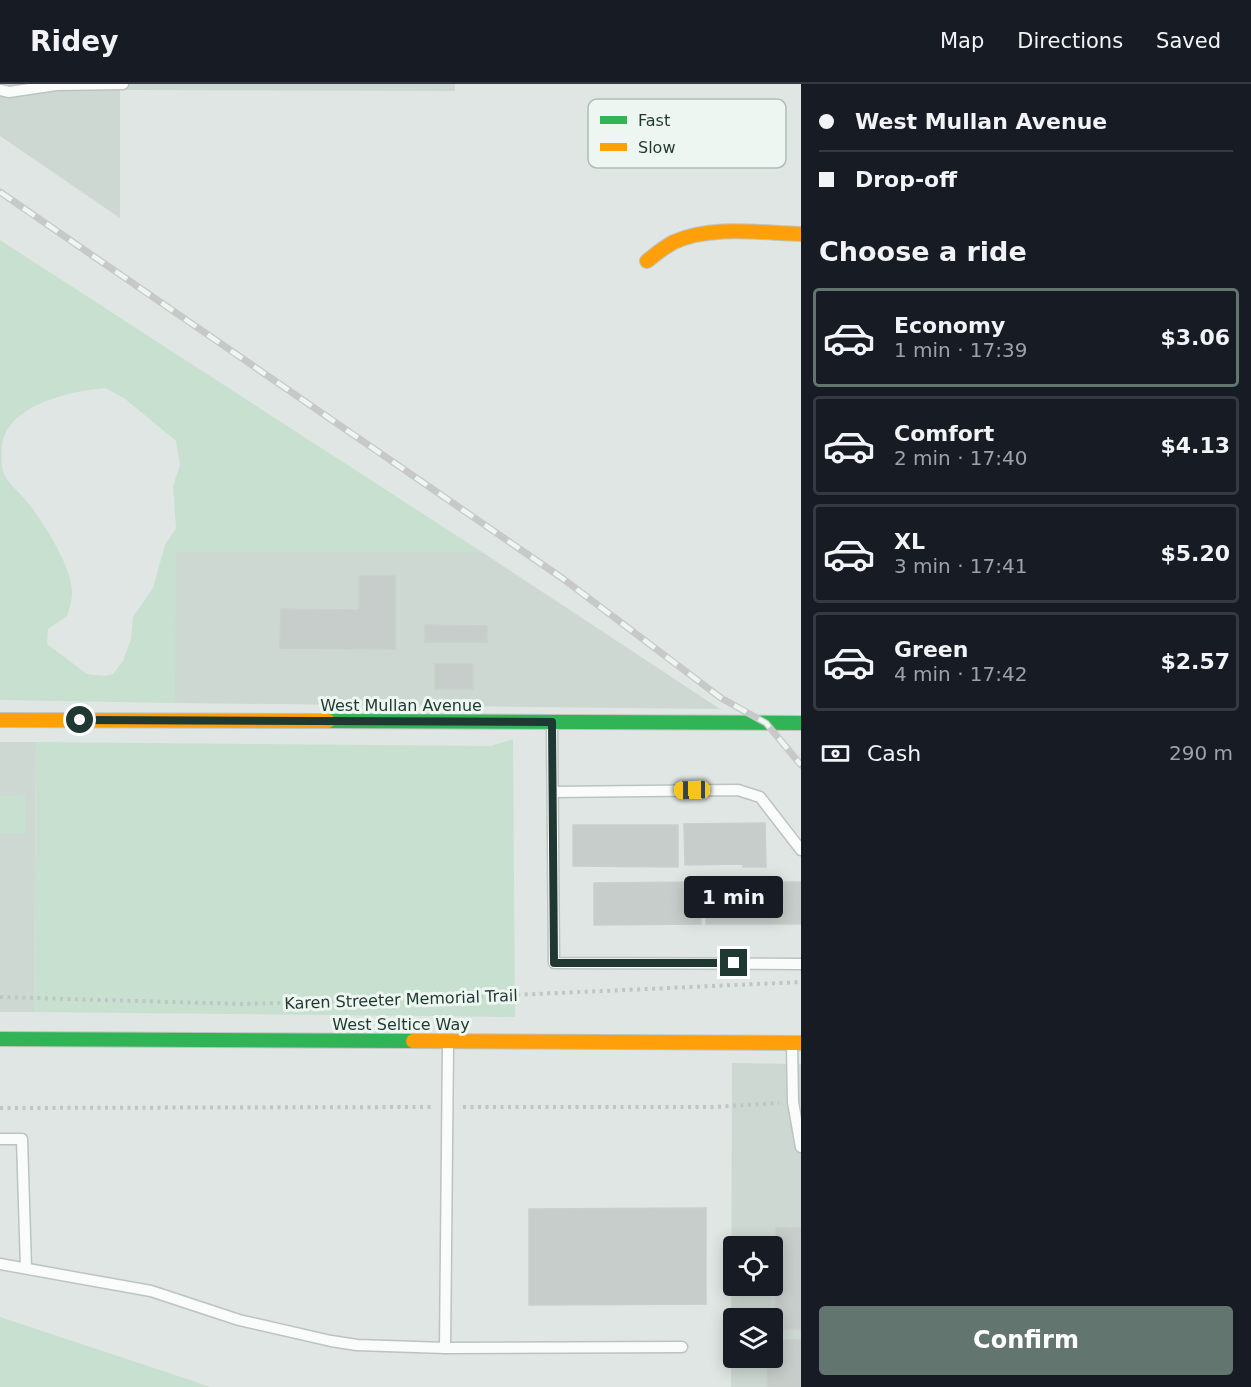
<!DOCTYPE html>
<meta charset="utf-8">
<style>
body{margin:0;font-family:"DejaVu Sans",sans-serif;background:#242831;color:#f1f3f6;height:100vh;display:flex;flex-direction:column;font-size:22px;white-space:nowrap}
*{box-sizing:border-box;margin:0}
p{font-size:20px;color:#9ea1a6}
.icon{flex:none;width:33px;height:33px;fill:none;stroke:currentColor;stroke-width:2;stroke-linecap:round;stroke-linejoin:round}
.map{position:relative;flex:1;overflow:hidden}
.details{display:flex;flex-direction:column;background:#171b24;width:450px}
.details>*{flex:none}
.banner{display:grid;align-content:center;height:132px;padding:0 18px;background:#171b24}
.fabs{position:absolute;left:723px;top:1152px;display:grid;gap:12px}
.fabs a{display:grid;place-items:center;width:60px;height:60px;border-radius:6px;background:#171b24;box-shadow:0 3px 15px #0003;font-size:30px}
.end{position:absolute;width:27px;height:27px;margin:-14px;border:8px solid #1f3831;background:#fff;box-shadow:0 0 0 3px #fff}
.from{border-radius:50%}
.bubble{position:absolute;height:42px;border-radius:6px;background:#171b24;box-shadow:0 3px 15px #0003;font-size:20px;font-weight:800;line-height:42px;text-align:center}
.car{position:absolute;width:18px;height:36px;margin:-18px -9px;border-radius:8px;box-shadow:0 0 4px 2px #0007;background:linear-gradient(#f5c518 24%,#345 0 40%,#f5c518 0 76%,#345 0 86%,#f5c518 0)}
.banner b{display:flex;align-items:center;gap:21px;height:57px;font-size:22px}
.banner b+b{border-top:2px solid #363941}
.banner i{width:15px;height:15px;background:#f1f3f6}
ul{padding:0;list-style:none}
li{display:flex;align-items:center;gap:18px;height:99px;margin:0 12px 9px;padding:0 6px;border:3px solid #363941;border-radius:6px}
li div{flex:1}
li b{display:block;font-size:22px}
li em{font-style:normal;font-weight:800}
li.selected{border-color:#63756f}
li>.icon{width:54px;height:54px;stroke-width:1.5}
h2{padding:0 18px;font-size:27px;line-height:72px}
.pay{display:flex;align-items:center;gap:15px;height:66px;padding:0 18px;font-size:22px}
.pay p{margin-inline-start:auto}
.primary-button{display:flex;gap:12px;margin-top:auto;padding:12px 18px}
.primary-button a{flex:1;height:69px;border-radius:6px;background:#63756f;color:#fff;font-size:24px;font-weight:800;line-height:69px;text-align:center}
header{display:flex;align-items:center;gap:36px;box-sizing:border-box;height:84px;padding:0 30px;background:#171b24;border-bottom:2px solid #363941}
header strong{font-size:28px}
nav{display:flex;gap:33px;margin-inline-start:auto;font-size:21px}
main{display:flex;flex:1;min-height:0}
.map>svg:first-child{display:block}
</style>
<header>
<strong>Ridey</strong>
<nav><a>Map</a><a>Directions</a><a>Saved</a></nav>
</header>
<main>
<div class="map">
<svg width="801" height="1303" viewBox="0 0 801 1303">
<rect width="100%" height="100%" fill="#e0e6e3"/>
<g fill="#cdd8d3" fill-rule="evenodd">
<polygon points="0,0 455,0 455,7 120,6 120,134 0,52"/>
<polygon points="175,468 482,468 720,625 175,619"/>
<polygon points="0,658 36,658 34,928 0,928"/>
<path d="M732 979 801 980V1303H731ZM734 1162H772V1202H734ZM734 1234H772V1274H734Z"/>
</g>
<g fill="#c8e0cf" fill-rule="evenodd">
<path d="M0 156 482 468H176L175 619 0 616ZM105 304 124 314 176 357 180 381 173 402 176 444 165 461 153 504 133 533 131 555 123 577 113 590 105 592 87 590 47 560 48 545 67 532C69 525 72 517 72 509 72 482 44 440 28 419 21 410 9 400 4 390 1 382 1 371 2 363 5 321 71 307 105 304Z"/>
<polygon points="513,655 515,933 34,928 36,658 491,662"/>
<polygon points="25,711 26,750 0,749 0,712"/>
<polygon points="0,1233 211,1303 0,1303"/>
</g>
<g fill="#c7cdca" stroke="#c9cfcc" stroke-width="1.5">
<polygon points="359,492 395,492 395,565 280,564 281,525 359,526"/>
<polygon points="425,541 487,542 487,558 425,558"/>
<rect x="435" y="580" width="38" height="25"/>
<polygon points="765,739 766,783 743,783 743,780 685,781 684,740"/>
<polygon points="573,741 678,741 678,783 573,782"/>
<polygon points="700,798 701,840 594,841 594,799"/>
<polygon points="765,798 801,798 801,840 706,840 706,799"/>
<polygon points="706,1124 706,1220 529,1221 529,1125"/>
<rect x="776" y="1144" width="25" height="101"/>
<polygon points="772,1256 801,1256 801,1303 767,1303 768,1274 772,1274"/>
</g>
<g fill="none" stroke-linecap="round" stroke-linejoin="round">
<defs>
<g id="lane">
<polyline points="0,6 9,8 56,1 123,0"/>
<polyline points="552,639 554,879 801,880"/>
<polyline points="553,708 738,706 760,713 801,766"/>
<polyline points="792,962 793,1018 801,1063"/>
<polyline points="0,1055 22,1055 26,1184"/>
<polyline points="0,1180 151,1207 239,1236 331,1257 357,1261 445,1264 682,1263"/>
<polyline points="445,1264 448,961"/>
</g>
<g id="fast">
<polyline points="328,637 801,639"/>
<polyline points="0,955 413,957"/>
</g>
<g id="slow">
<path d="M647 177C656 170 664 163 674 158 712 141 761 149 801 150"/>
<polyline points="0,636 328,637"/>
<polyline points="413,957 801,959"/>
</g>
</defs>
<use href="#lane" stroke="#bdc3c0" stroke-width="13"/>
<use href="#fast" stroke="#bcc4c1" stroke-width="16"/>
<use href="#slow" stroke="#bcc4c1" stroke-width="16"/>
<g stroke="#bec7c5" stroke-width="4" stroke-dasharray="3 4.5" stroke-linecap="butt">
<polyline points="0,913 240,920 403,916 801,898"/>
<polyline points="463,1023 712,1023 779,1019"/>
<polyline points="0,1024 434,1023"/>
</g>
<use href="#lane" stroke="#fafbfb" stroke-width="10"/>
<use href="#fast" stroke="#30b455" stroke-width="14"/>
<use href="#slow" stroke="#ff9f0a" stroke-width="14"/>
<defs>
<polyline id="rail" points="0,108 562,494 721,614 766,639 801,681"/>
</defs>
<use href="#rail" stroke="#c6c9c8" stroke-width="7"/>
<use href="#rail" stroke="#edf6f1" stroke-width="4.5" stroke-dasharray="14" stroke-linecap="butt"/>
</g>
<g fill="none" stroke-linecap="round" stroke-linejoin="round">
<polyline stroke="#1f3831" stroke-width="8" points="80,636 552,638 554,879 734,879"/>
</g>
<g text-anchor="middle" stroke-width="6" stroke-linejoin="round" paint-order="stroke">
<g font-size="16" fill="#1f3831" stroke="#edf6f1">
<text x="401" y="627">West Mullan Avenue</text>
<text transform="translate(401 915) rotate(-2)" y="6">Karen Streeter Memorial Trail</text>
<text x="401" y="946">West Seltice Way</text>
</g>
</g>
<rect x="588" y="15" width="198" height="69" rx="9" fill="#edf6f1" stroke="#afbdb7" stroke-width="1.5"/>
<rect x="600" y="32" width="27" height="8" fill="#30b455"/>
<rect x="600" y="59" width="27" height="8" fill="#ff9f0a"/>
<g font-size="16" fill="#1f3831">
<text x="638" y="42">Fast</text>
<text x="638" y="69">Slow</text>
</g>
</svg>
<div class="fabs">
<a><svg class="icon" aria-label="locate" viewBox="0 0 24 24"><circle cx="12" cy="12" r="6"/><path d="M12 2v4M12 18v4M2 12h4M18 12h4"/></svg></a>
<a><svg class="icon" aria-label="layers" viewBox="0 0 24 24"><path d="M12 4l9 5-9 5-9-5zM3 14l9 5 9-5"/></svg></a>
</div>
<i class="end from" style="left:80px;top:636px"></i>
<i class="end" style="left:734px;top:879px"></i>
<div class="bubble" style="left:684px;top:792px;width:99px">1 min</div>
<i class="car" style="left:692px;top:706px;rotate:269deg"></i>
</div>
<section class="details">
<div class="banner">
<b><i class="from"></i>West Mullan Avenue</b>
<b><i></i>Drop-off</b>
</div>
<h2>Choose a ride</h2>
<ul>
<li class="selected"><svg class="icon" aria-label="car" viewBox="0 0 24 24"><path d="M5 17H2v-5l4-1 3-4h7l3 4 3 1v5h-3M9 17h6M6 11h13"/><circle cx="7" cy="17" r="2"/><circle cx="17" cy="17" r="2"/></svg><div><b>Economy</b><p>1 min · 17:39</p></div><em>$3.06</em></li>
<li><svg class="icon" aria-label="car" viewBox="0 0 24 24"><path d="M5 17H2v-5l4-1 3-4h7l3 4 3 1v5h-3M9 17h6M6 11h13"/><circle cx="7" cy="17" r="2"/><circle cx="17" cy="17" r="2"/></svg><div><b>Comfort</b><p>2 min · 17:40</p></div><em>$4.13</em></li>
<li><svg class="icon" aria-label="car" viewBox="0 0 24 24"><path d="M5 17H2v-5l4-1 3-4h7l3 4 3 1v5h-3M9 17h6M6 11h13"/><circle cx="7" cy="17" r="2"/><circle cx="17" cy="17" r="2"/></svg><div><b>XL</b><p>3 min · 17:41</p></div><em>$5.20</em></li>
<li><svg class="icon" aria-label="car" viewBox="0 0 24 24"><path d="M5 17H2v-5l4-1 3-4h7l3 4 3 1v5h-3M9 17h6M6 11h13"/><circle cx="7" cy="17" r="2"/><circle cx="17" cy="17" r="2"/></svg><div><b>Green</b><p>4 min · 17:42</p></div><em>$2.57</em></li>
</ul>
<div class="pay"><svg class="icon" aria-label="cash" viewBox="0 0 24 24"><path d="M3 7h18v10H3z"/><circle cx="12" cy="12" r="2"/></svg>Cash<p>290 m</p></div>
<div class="primary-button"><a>Confirm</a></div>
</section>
</main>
